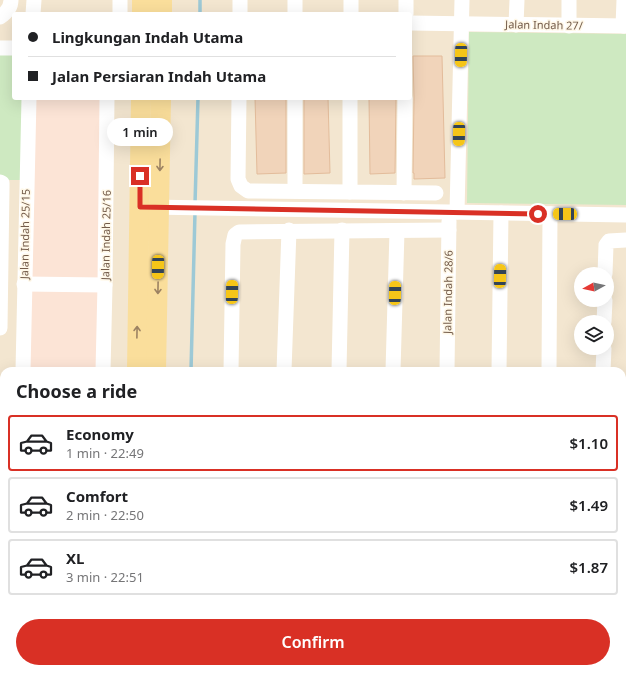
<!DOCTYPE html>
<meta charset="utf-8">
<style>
body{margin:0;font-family:"Noto Sans",sans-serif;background:#f2f2f2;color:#202124;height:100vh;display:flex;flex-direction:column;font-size:15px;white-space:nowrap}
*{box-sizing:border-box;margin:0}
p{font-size:13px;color:#757577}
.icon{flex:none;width:22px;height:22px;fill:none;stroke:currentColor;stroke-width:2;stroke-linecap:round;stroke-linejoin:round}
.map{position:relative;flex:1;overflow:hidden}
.panel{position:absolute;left:0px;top:367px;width:626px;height:306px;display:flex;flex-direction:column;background:#fff;border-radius:12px 12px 0 0;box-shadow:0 4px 16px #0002}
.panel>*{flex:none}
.guide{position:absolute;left:12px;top:12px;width:400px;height:88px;border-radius:4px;box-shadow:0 4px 16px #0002;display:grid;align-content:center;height:88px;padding:0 16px;background:#fff}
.needle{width:26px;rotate:262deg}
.controls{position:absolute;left:574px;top:267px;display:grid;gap:8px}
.controls a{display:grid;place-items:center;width:40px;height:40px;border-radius:50%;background:#fff;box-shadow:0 4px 16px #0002;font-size:20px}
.end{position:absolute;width:18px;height:18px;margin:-9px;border:5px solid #d93025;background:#fff;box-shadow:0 0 0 2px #fff}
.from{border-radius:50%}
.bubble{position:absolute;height:28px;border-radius:14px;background:#fff;box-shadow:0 4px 16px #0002;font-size:13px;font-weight:600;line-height:28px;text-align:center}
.car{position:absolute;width:12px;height:24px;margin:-12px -6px;border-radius:5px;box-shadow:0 0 3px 1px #0007;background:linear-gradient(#f5c518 24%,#345 0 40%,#f5c518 0 76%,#345 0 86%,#f5c518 0)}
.guide b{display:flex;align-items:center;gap:14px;height:38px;font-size:15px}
.guide b+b{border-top:1px solid #e0e0e0}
.guide i{width:10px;height:10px;background:#202124}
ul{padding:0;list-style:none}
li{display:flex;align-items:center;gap:12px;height:56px;margin:0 8px 6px;padding:0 8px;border:2px solid #e0e0e0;border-radius:4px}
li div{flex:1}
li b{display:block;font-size:15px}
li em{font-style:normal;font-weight:600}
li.selected{border-color:#d93025}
li>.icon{width:36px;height:36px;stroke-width:1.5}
h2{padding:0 16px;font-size:18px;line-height:48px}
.action{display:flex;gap:8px;margin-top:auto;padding:8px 16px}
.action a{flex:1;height:46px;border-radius:24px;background:#d93025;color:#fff;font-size:16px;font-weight:600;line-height:46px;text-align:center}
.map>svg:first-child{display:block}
</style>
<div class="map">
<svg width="626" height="673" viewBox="0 0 626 673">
<rect width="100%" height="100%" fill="#fcf4e2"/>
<path fill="#f3e6d0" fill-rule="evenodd" d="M0 0H626V673H0ZM14 14H410V98H14ZM581 274H607V300H581ZM581 322H607V348H581ZM4 371H622V669H4Z"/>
<polygon fill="#fce4d6" points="34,98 103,98 98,371 27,371"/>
<g fill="#cee9c1">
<polygon points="469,32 626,34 626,205 467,203"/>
<polygon points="0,48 14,48 14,98 29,98 27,180 0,180"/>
<polygon points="622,603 626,603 626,673 444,673 444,669 622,669"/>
</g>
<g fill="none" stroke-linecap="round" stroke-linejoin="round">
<g stroke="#9dc9d6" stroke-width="3.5">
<polyline points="200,14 200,0"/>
<polyline points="195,204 198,98"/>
<polyline points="191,371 195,212"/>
<polyline points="147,673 149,669"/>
</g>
</g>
<g fill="#f1d4ba" stroke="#e3bc9b">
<polygon points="413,56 442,56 445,178 414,179 414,173 413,173 414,98"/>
<polygon points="255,98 286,98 286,173 257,174"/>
<polygon points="304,98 328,98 330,173 304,174"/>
<polygon points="369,98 396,98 395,173 370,174"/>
</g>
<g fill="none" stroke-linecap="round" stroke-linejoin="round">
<g stroke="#fff" stroke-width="15">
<polyline points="33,14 34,0"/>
<polyline points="120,14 120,0"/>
<polyline points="240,14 240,0"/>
<polyline points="295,14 295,0"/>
<polyline points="351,14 351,0"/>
<polyline points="406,14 406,0"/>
<path d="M0 17C6 13 11 8 11 0"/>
<polyline points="410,23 626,26"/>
<polyline points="516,25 517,0"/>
<polyline points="569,26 569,0"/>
<polyline points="623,26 624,0"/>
<polyline points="0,48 14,48"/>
<polyline points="239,98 238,179 241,186 248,191 350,192"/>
<polyline points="350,98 350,192 436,193"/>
<polyline points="0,182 2,183 2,188 0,328"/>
<polyline points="295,191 295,98"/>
<polyline points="404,193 405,98"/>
<polyline points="149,207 626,215"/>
<polyline points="457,212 462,0"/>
<polyline points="605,274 606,245 609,241 626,240"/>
<polyline points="24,284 105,285"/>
<polyline points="604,322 605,300"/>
<polyline points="23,371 29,98"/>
<polyline points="103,371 105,285 107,98"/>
<polyline points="231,371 233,244 235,235 239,232 449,230"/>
<polyline points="284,371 289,230"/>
<polyline points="339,371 342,230"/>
<polyline points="393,371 397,231"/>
<polyline points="447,371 449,221"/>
<polyline points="499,371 501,213"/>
<polyline points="549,371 550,214"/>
<polyline points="603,371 604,348"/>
<polyline points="622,391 626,391"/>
<polyline points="622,595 626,595"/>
<polyline points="204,669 211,673"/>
<polyline points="344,669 351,673"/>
<polyline points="437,673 437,669"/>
</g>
<g stroke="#fade9b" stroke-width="20">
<polyline points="142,14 142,0"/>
<polyline points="162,14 162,0"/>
<polyline points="137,371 141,98"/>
<polyline points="156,371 161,98"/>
<polyline points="81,673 83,669"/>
<polyline points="110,673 113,669"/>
</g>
</g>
<defs><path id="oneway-shaft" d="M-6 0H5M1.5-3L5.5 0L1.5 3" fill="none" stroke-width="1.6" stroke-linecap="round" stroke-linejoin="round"/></defs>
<g stroke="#9c8262">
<use href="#oneway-shaft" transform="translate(160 165) rotate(91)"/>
<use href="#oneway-shaft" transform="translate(158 288) rotate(91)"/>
<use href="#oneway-shaft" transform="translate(137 332) rotate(-89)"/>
</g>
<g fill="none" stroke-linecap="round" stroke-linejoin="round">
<polyline stroke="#d93025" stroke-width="5" points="140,176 140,207 538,214"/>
</g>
<g text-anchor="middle" stroke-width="3" stroke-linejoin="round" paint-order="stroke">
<g font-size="11" fill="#735b49" stroke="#fff8e8">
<text transform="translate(544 25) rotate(1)" y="4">Jalan Indah 27/</text>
<text transform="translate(25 234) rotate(-89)" y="4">Jalan Indah 25/15</text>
<text transform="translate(106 235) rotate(-89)" y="4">Jalan Indah 25/16</text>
<text transform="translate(448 292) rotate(-89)" y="4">Jalan Indah 28/6</text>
</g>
</g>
</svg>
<div class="controls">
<a><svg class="needle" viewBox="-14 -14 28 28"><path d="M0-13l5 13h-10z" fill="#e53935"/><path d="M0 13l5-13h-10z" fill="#757577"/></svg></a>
<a><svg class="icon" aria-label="layers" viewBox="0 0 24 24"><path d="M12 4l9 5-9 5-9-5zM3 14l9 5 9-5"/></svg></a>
</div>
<i class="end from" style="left:538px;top:214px"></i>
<i class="end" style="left:140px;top:176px"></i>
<div class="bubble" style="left:107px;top:118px;width:66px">1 min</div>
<i class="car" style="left:461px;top:55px;rotate:181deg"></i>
<i class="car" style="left:459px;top:134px;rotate:181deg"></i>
<i class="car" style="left:565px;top:214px;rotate:271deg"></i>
<i class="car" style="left:158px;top:267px;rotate:181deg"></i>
<i class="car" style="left:500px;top:276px;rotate:1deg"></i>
<i class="car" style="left:232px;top:292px;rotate:1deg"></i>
<i class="car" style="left:395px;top:293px;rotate:1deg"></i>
<div class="guide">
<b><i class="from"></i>Lingkungan Indah Utama</b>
<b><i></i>Jalan Persiaran Indah Utama</b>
</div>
<section class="panel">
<h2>Choose a ride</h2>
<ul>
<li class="selected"><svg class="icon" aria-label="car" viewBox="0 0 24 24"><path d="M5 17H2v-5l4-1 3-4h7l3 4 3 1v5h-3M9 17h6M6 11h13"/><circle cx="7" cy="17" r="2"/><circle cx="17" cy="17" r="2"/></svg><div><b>Economy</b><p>1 min · 22:49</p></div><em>$1.10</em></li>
<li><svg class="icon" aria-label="car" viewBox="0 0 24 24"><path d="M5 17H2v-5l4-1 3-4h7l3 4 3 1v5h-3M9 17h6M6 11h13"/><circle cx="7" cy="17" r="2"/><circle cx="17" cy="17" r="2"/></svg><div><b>Comfort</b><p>2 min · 22:50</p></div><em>$1.49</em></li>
<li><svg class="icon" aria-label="car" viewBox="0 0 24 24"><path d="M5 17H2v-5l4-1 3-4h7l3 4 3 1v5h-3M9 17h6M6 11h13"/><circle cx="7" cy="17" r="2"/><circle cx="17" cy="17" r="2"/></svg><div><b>XL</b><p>3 min · 22:51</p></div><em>$1.87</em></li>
</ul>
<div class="action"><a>Confirm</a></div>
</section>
</div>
